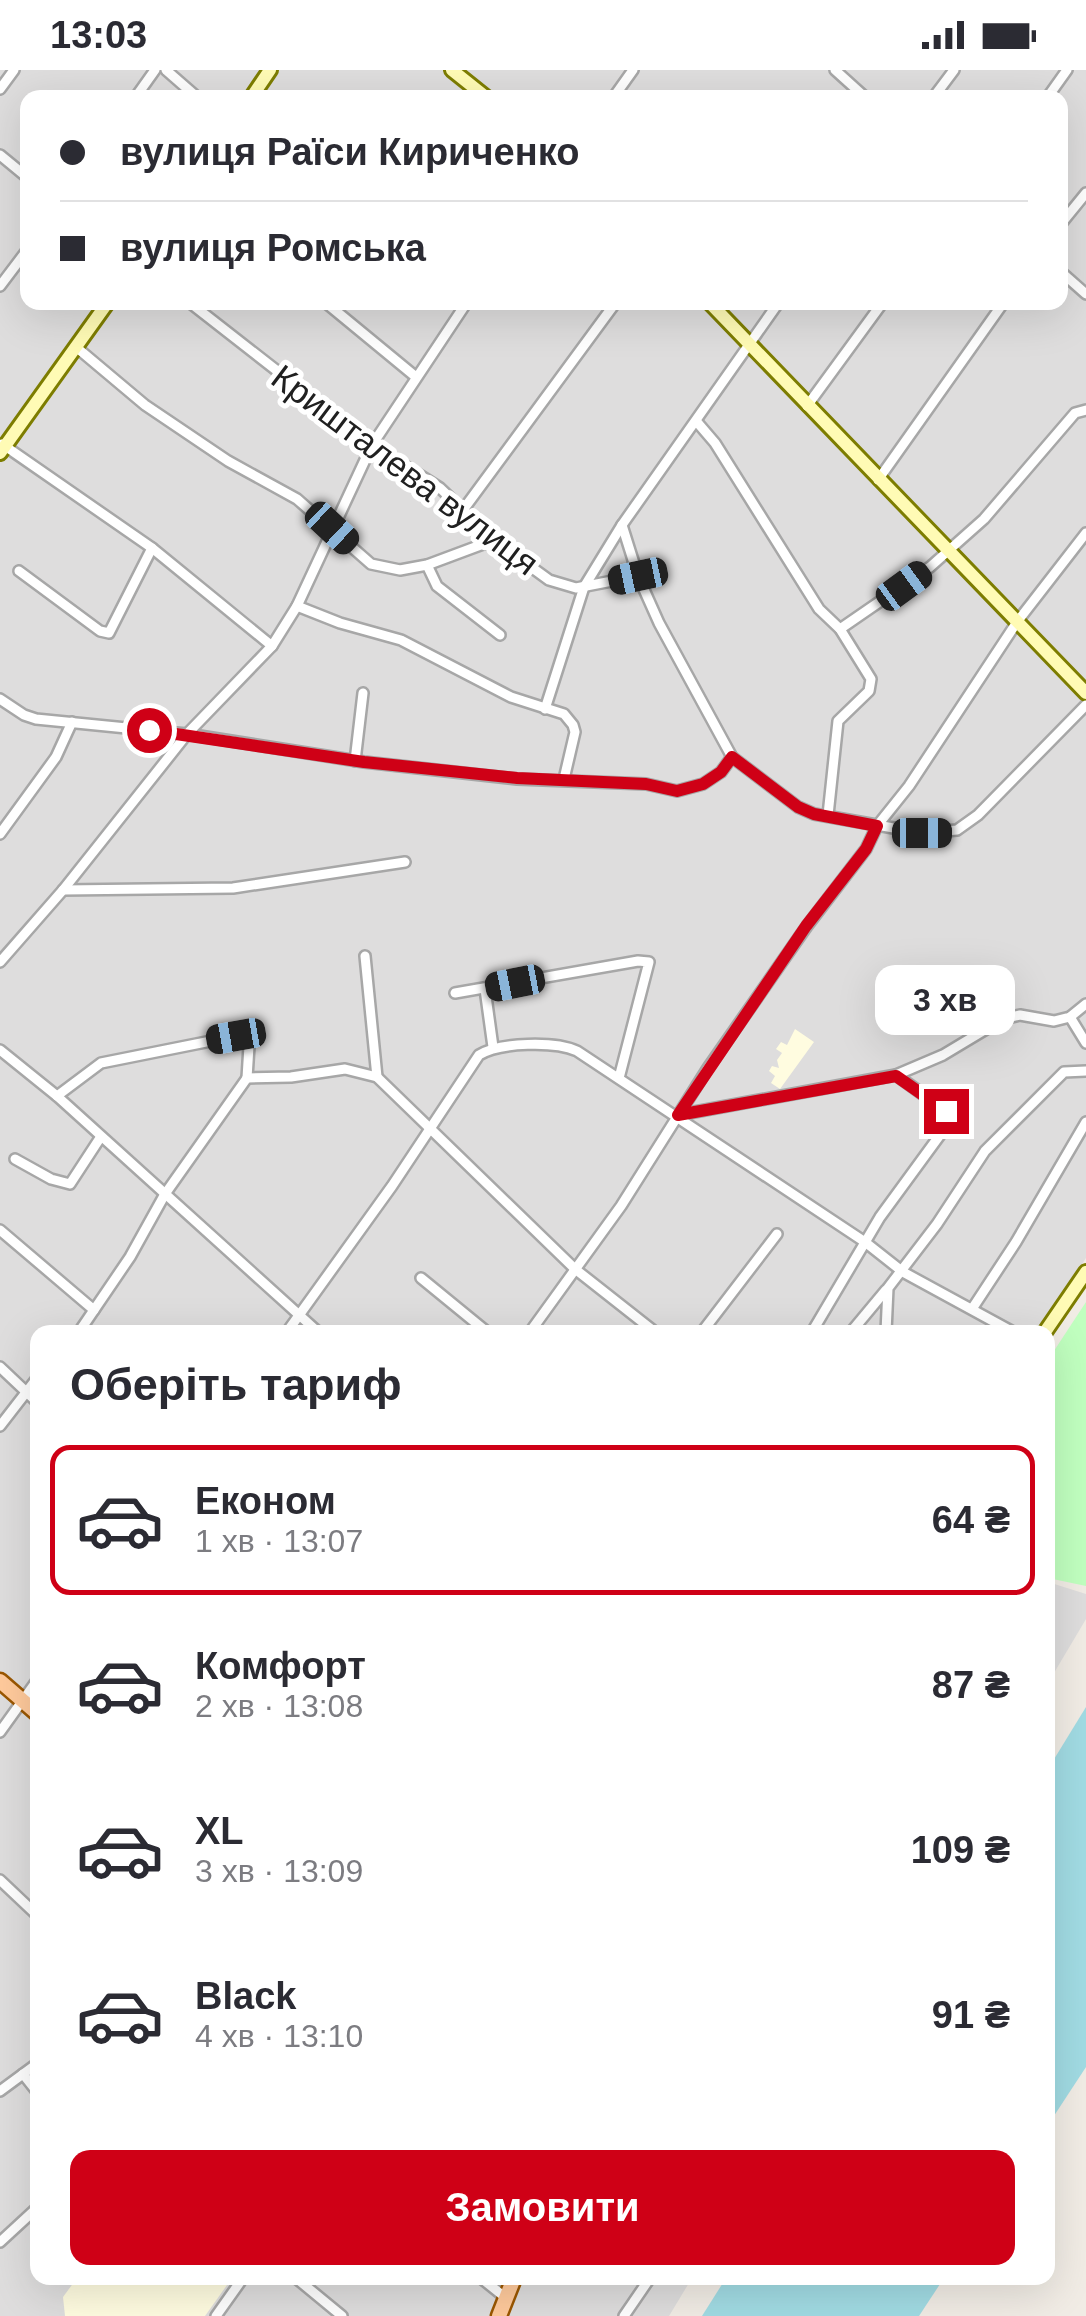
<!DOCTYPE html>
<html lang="uk">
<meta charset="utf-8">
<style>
body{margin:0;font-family:Helvetica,sans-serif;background:#f7f7f7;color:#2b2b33;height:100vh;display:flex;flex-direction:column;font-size:38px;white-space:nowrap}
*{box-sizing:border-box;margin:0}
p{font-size:32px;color:#7c7c81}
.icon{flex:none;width:55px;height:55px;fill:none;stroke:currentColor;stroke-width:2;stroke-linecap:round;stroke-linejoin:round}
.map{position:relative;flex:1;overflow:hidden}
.side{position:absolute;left:30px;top:1255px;width:1025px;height:960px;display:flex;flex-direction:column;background:#fff;border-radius:20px;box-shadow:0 10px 40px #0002}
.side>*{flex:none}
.guide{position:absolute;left:20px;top:20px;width:1048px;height:220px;border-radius:20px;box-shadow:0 10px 40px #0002;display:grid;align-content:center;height:220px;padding:0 40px;background:#fff}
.end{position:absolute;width:45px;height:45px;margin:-22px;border:12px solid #cf0016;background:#fff;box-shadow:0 0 0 5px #fff}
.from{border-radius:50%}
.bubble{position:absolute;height:70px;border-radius:20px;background:#fff;box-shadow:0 10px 40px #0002;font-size:32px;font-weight:800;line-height:70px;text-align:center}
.car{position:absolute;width:30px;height:60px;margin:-30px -15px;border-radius:12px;box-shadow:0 0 8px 2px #0007;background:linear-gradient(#222 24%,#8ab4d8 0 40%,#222 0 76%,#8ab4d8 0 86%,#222 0)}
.guide b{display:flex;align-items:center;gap:35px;height:95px;font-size:38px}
.guide b+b{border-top:2px solid #e1e1e2}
.guide i{width:25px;height:25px;background:#2b2b33}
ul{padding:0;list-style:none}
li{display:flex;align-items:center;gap:30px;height:150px;margin:0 20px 15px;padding:0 20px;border:5px solid transparent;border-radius:20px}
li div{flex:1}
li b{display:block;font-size:38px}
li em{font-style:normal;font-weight:800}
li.on{border-color:#cf0016}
li>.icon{width:90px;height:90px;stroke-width:1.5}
h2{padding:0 40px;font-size:45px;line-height:120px}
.cta{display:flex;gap:20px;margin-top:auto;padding:20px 40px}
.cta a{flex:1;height:115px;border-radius:20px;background:#cf0016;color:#fff;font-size:40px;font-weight:800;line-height:115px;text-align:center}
.status{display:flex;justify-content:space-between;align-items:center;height:70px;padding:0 50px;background:#fff;direction:ltr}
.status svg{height:28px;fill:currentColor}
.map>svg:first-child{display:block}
</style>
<div class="status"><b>13:03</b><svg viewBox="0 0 49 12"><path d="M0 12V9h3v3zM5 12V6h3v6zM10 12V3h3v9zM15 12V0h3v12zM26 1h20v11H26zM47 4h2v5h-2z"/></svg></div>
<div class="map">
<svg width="1086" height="2246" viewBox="0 0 1086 2246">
<rect width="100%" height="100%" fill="#f1ece5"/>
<g fill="#dedddd" fill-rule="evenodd">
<path d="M0 0H1086V1188L1038 1262H38V2208H692L669 2246H0ZM28 28H1060V232H28Z"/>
<polygon points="1048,1512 1086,1524 1086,1549 1048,1613"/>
</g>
<g fill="#fffce0">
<polygon points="795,959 814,972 780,1019 771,1013 775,1006 769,1001 772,996 779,998 777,990 782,983 776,979 781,972 787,975"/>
<polygon points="77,2208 232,2208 205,2246 65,2246 63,2227"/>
</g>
<polygon fill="#c0ffbf" points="1086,1232 1086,1516 1048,1508 1048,1290"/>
<g fill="#a1dbe3">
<polygon points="1086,1637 1086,1997 1048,2055 1048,1699"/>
<polygon points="726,2208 944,2208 919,2246 702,2246"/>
</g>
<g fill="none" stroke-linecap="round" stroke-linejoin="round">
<defs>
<g id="street">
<polyline points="166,0 198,28"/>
<polyline points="835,0 866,28"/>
<polyline points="0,19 14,0"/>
<polyline points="135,28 155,0"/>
<polyline points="613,28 633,0"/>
<polyline points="933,28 954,0"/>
<polyline points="1047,28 1067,0"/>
<polyline points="0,85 28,108"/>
<polyline points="1060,155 1086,123"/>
<polyline points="1060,201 1086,224"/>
<polyline points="0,216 28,179"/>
<polyline points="189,232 372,375 440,418 494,470 549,510 576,518 638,506"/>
<polyline points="325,232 416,307"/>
<polyline points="76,277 145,335 228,391 297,429 371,494 400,500 427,495 494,470"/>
<polyline points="807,336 883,232"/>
<polyline points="697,352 715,373 819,539 840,559 871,609 869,621 838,651 828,745"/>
<polyline points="2,374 152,478 272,576"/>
<polyline points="878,410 1004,232"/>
<polyline points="463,440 616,232"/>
<polyline points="622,455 638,506 659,553 732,687 798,737 814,744 922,763 957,760 978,745 1086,635"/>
<polyline points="427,495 437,516 500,565"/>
<polyline points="19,501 100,561 109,563 152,478"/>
<polyline points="297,536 340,553 401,570 511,627 564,644 573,655 575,662 564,709"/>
<polyline points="840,559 930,497 984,449 1075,343 1086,340"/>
<polyline points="0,629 24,645 36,649 187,664 364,692 517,709 646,714 677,721 703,714 721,702 732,687"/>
<polyline points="545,639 584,517 622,455 779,232"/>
<polyline points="355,691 363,623"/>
<polyline points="0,764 56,687 72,652"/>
<polyline points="63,820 233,818 405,792"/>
<polyline points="365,886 377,1007"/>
<polyline points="0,892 63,820 187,664 272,576 297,536 372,375 467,232"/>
<polyline points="485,919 493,977"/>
<polyline points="455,923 638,891 649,892 619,1008"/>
<polyline points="1070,947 1086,973"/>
<polyline points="0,980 57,1026 318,1262"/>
<polyline points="247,1008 291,1007 345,999 377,1007 575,1199 655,1262"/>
<polyline points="57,1026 101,993 236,966 245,968 249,976 247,1008"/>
<polyline points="678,1045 896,1005 943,985 1003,949 1020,945 1054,951 1070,947 1086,934"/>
<polyline points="15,1089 51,1109 70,1114 100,1068"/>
<polyline points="0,1160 94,1240"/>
<polyline points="421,1208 487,1262"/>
<polyline points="972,1239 1016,1172 1086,1052"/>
<polyline points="79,1262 130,1187 165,1124 247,1008"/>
<path d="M287 1262 392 1116 479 985C500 972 555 971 577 981L865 1172 903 1202 1013 1262"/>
<polyline points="530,1262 621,1136 708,998 807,856 866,779 877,756 909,716 1017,552 1086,463"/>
<polyline points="702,1262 777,1164"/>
<polyline points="812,1262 880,1147 948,1054 949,1049 946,1041 896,1005"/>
<polyline points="851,1262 886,1220"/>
<polyline points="886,1262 888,1218 937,1154 985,1081 1064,1002 1086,1001"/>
<polyline points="0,1297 38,1333"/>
<polyline points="0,1356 38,1307"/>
<polyline points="0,1662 38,1609"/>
<polyline points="0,1810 38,1846"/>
<polyline points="23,2004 38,2023"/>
<polyline points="0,2021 38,1993"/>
<polyline points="0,2172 38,2137"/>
<polyline points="296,2208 342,2246"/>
<polyline points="481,2208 506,2228"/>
<polyline points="216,2246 243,2208"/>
<polyline points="624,2246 650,2208"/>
</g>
<g id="secondary">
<polyline points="452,0 487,28"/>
<polyline points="251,28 270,0"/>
<polyline points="709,232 1086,623"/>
<polyline points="0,383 108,232"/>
<polyline points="1045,1262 1086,1202"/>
</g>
<g id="primary">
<polyline points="0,1611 38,1644"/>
<polyline points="499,2246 514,2208"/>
</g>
</defs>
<use href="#street" stroke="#a7a7a7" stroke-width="14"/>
<use href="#secondary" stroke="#7d7d00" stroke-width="18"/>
<use href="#primary" stroke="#9b5700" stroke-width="19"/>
<use href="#street" stroke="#fff" stroke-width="9"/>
<use href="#secondary" stroke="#fffbb5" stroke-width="12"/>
<use href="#primary" stroke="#ffca9c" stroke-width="14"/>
</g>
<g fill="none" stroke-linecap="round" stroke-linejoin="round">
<polyline stroke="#cf0016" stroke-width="12" points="149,660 364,692 517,708 646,714 677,721 703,714 721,702 732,687 798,737 814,744 877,756 866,779 806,856 678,1045 896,1006 946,1041"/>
</g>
<g text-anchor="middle" stroke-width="10" stroke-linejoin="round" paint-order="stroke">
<g font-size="35" fill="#202020" stroke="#fff">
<text transform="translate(405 400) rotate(37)" y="12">Кришталева вулиця</text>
</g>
</g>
</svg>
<i class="end from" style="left:149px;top:660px"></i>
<i class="end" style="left:946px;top:1041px"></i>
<div class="bubble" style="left:875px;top:895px;width:140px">3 хв</div>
<i class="car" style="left:332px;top:458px;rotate:133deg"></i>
<i class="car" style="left:638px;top:506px;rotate:258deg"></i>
<i class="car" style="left:904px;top:516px;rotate:54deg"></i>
<i class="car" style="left:922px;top:763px;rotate:90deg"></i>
<i class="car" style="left:515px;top:913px;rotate:259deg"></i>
<i class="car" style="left:236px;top:966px;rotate:260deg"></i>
<div class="guide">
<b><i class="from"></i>вулиця Раїси Кириченко</b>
<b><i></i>вулиця Ромська</b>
</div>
<section class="side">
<h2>Оберіть тариф</h2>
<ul>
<li class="on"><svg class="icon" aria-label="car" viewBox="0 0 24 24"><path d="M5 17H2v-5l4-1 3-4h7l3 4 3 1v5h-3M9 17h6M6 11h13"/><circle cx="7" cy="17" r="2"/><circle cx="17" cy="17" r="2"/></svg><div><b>Економ</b><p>1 хв · 13:07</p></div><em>64 ₴</em></li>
<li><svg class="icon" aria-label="car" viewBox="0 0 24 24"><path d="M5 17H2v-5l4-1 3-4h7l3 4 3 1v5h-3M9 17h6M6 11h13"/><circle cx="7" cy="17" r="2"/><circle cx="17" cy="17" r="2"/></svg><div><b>Комфорт</b><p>2 хв · 13:08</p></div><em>87 ₴</em></li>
<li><svg class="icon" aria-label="car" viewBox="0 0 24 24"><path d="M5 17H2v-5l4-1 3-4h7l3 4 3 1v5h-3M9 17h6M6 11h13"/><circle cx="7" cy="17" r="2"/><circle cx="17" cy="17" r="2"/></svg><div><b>XL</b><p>3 хв · 13:09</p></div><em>109 ₴</em></li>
<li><svg class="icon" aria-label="car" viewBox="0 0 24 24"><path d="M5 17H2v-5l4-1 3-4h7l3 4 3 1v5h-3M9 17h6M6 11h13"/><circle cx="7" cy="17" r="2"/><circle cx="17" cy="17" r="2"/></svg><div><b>Black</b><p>4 хв · 13:10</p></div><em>91 ₴</em></li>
</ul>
<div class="cta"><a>Замовити</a></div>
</section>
</div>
